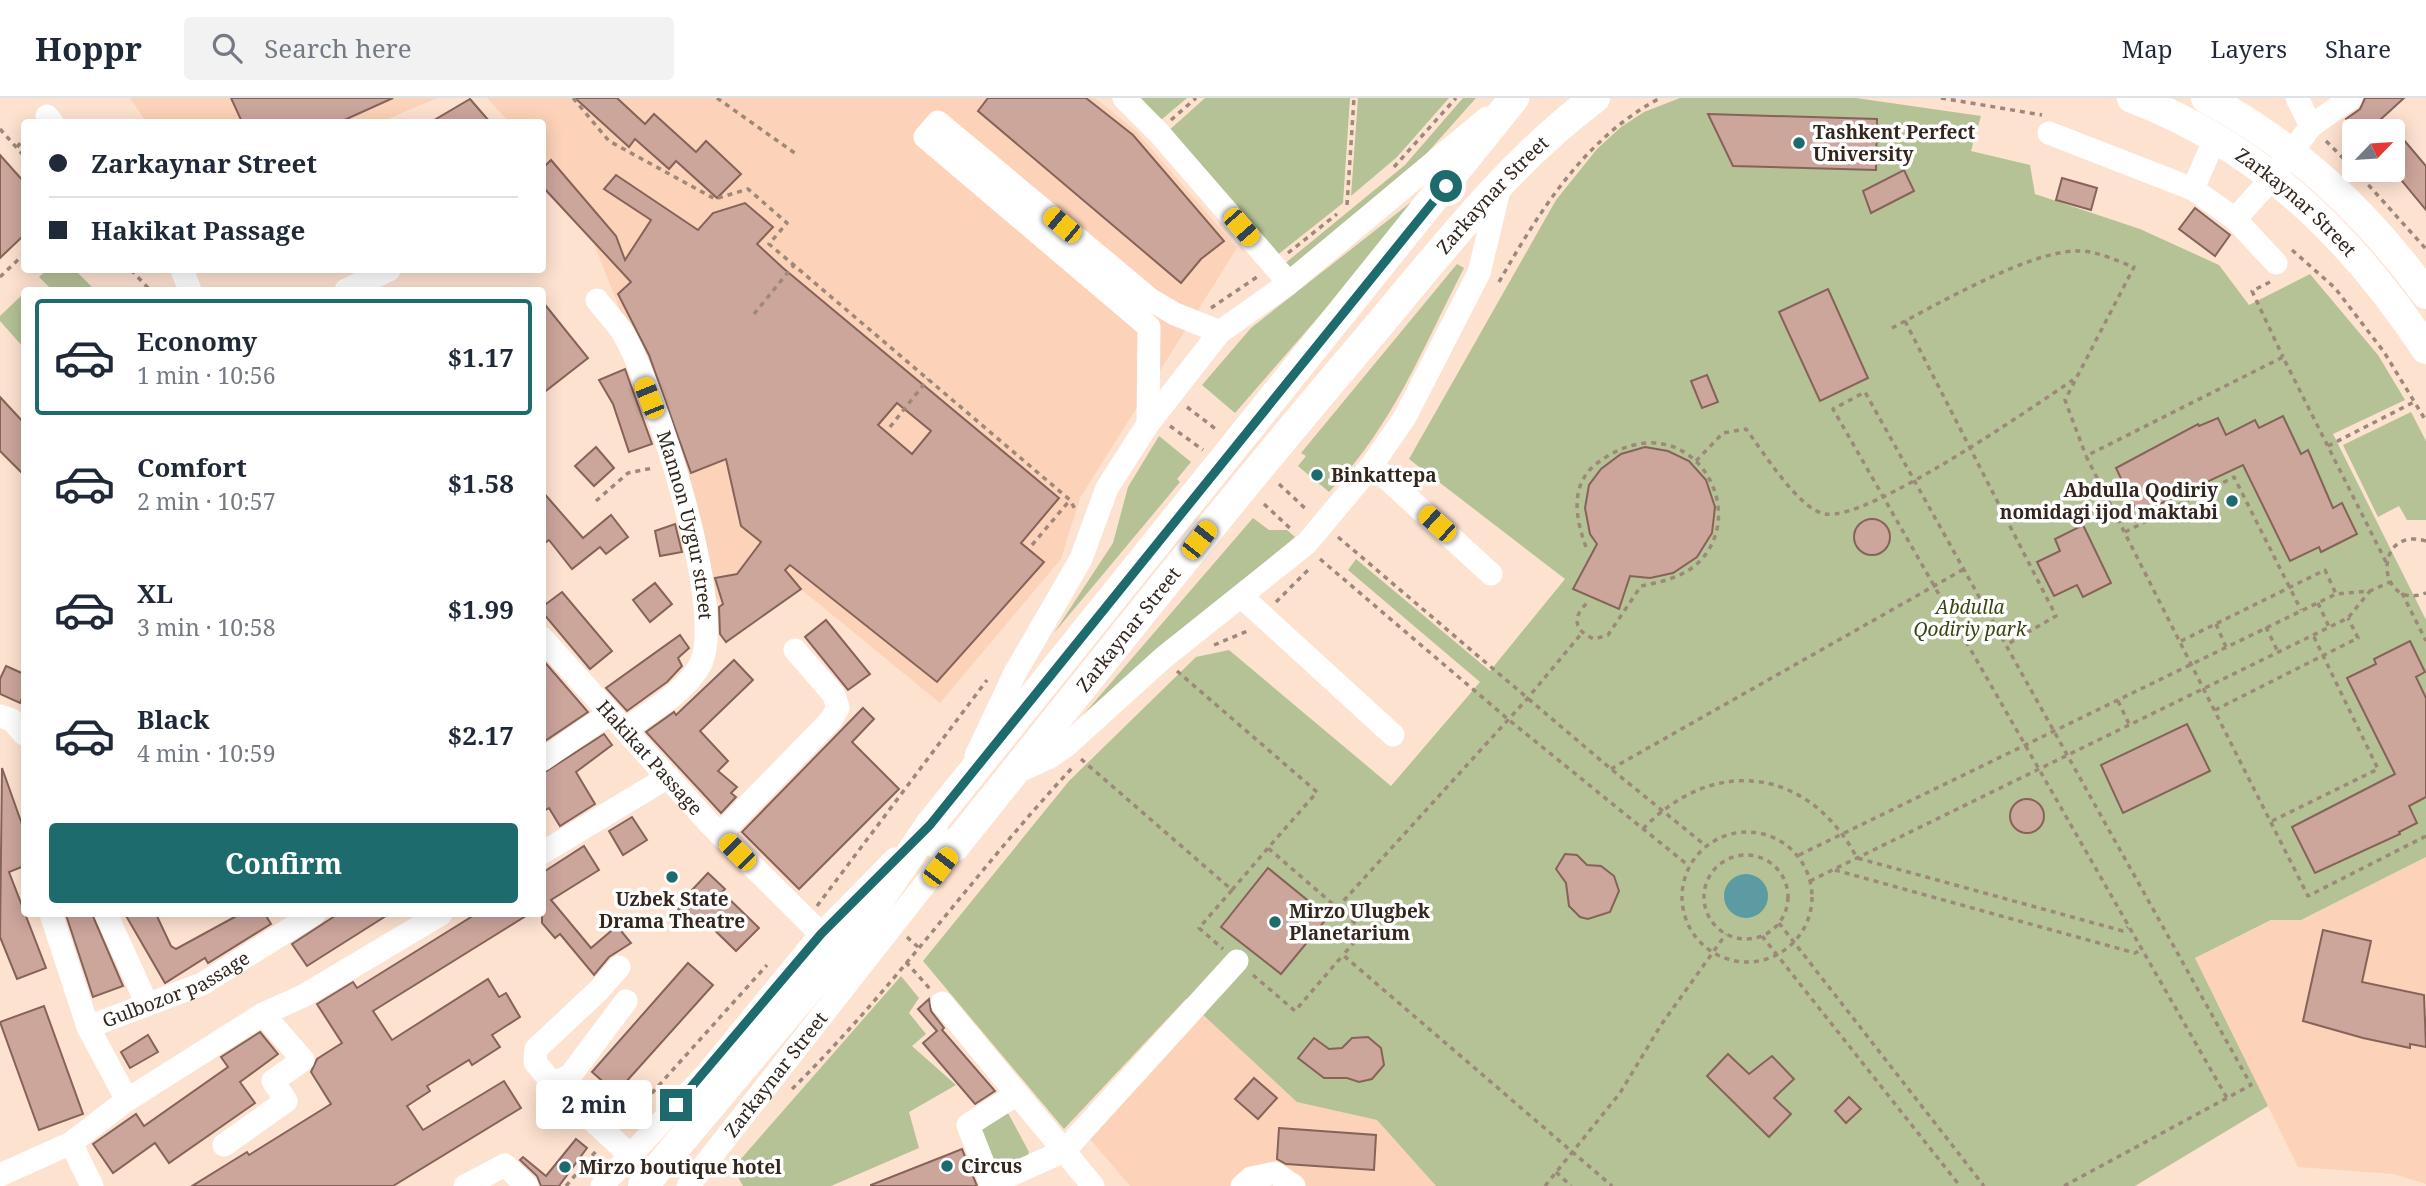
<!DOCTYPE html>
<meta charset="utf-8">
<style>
body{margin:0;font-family:"Noto Serif",serif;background:#f2f2f3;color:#1f2937;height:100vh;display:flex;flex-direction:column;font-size:26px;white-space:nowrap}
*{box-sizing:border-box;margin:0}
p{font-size:23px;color:#747a83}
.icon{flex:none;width:38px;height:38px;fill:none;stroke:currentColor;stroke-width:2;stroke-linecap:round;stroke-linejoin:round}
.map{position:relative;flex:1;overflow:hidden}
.sheet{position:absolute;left:21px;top:189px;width:525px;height:630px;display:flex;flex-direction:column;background:#fff;border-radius:7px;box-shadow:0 4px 18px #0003}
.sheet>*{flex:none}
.guide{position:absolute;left:21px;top:21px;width:525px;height:154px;border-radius:7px;box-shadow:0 4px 18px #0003;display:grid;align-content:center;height:154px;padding:0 28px;background:#fff}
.needle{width:46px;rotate:65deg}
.tools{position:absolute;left:2342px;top:21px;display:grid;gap:14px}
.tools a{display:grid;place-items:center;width:63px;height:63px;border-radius:7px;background:#fff;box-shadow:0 4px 18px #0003;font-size:35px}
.end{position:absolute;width:32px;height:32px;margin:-16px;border:9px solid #1e6b6d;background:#fff;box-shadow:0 0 0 4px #fff}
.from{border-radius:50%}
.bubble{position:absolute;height:49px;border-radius:7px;background:#fff;box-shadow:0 4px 18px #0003;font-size:23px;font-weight:700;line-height:49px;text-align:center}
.car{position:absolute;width:21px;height:42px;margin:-21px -10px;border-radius:9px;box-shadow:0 0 5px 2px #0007;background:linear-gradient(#f5c518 24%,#345 0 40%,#f5c518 0 76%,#345 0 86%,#f5c518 0)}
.guide b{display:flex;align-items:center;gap:24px;height:66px;font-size:26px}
.guide b+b{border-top:2px solid #e0e1e3}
.guide i{width:18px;height:18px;background:#1f2937}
ul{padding:12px 0 0;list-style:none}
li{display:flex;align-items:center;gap:21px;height:116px;margin:0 14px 10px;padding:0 14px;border:4px solid transparent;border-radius:7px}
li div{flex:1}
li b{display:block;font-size:26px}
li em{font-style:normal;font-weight:700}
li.on{border-color:#1e6b6d}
li>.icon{width:63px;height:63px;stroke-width:1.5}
.action{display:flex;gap:14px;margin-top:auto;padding:14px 28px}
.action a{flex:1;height:80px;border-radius:7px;background:#1e6b6d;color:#fff;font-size:28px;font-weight:700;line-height:80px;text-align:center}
header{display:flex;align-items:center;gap:42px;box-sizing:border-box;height:98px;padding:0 35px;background:#fff;border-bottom:2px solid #e0e1e3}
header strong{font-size:33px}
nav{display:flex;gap:38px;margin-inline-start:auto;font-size:24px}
.search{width:490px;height:63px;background:#f2f2f3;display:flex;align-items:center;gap:18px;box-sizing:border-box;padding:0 24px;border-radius:7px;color:#747a83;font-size:26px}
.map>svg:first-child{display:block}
</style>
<header>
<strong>Hoppr</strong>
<div class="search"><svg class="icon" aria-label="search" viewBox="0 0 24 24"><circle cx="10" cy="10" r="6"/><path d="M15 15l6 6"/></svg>Search here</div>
<nav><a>Map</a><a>Layers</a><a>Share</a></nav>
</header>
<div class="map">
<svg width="2426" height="1088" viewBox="0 0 2426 1088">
<rect width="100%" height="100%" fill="#fee2d0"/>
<g fill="#fcd2b8">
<polygon points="130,0 437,0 381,24 146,24"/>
<polygon points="487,0 1095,0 1136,33 1237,150 1080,400 1061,461 940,605 797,488 742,528 716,500 682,369 594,146 543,91 542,24 509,24"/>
<polygon points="2426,759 2426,1086 2393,1076 2298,1069 2195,860 2272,822 2301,822"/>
<polygon points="1198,912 1298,1004 1377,1022 1436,1088 1130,1088 1090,1041"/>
</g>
<g fill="#b4c295">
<polygon points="1141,0 1187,0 1161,22"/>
<polygon points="1205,0 1350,0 1343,105 1276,158 1166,35"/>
<polygon points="1358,0 1449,0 1397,59 1351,98"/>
<polygon points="1463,0 1476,0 1427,55 1288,173 1283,167 1405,67"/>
<polygon points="1680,0 1856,0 1981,18 1971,53 2030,67 2035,96 2140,131 2219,167 2249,207 2310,176 2378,257 2405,302 2333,336 2426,522 2426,759 2301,822 2271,822 2195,860 2268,1008 2135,1088 1436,1088 1377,1022 1297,1004 1186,901 1064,1031 923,863 1069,683 1196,559 1229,552 1391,688 1480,584 1348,472 1356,461 1490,573 1565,481 1409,361 1556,102 1597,51 1621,29 1644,14"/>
<polygon points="1410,105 1413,108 1389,138 1235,315 1202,287 1251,230"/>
<path d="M1457 166 1464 170C1422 251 1393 328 1329 394L1298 368 1306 358 1301 355Z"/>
<polygon points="47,172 75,172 95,192 52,192 39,179"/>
<polygon points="23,196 24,198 24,250 0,223 0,218"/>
<polygon points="2411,314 2426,343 2426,422 2407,422 2399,408 2378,419 2343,347"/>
<polygon points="1159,338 1191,364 1177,381 1180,384 1054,535 1113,445 1128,389"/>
<polygon points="1253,420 1269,432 1287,432 1295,439 1084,616"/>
<polygon points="901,878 919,900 909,915 926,936 912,948 956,987 909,1014 919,1050 831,1088 743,1088 733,1070"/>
<polygon points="1008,1015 1029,1054 1025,1063 997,1075 977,1028"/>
</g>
<circle fill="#5b9ba1" cx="1746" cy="798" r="22"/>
<g fill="#cca59b" stroke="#866359" stroke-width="2" fill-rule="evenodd">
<polygon points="231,0 393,0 340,24 242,24"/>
<polygon points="575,0 617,0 645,26 654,16 696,54 706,43 741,76 717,100 676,63 669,71 635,41 629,49"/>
<polygon points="988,0 1086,0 1133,37 1224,143 1201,161 1181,185 978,13"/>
<polygon points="2365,0 2404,0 2368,33 2357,33 2346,21 2360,11"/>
<polygon points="470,1 490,24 431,24"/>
<polygon points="1708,16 1877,21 1876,72 1733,68"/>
<polygon points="2392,28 2426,68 2426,112 2392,71"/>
<polygon points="0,57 24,84 24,137 0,160"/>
<path d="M551 62 616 138 625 162 651 122 604 91 616 77 698 132 713 115 745 105 773 129 757 146 783 170 1059 400 1021 445 1044 464 937 584 790 467 785 472 801 491 726 544 720 536 719 509 723 506 715 480 737 476 761 444 741 428 726 361 691 375 649 257 618 196 631 184 542 88V71ZM897 305 931 333 912 356 878 327Z"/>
<polygon points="1904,72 1914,93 1871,115 1863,93"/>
<polygon points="2062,80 2097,90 2091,112 2056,102"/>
<polygon points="2195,110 2230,137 2215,158 2179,131"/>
<polygon points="1828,191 1868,280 1820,303 1779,214"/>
<polygon points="542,203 588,260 542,296"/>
<polygon points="625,271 652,346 629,354 613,306 599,282"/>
<polygon points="1707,277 1718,304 1702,310 1691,283"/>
<polygon points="0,299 24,325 24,377 0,353"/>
<polygon points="2283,318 2301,356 2308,352 2333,410 2342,405 2357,436 2321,454 2319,449 2290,463 2243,367 2138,416 2116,370 2198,326 2199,328 2218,320 2226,337 2255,322 2259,330"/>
<polygon points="596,349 614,370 594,388 575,368"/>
<polygon points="1645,349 1668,353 1689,363 1706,382 1715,409 1712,435 1697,459 1673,475 1650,480 1630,478 1619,511 1573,491 1597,446 1590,436 1585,410 1589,387 1601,371 1621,356"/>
<polygon points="542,393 583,440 611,417 628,439 606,456 600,449 572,471 549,442 542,447"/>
<circle cx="1872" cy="439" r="18"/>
<polygon points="675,426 682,454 660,458 655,433"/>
<polygon points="2083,427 2111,485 2083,499 2077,487 2054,498 2037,464 2060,453 2055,441"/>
<polygon points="655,485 672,506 650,524 633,502"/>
<polygon points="562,494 612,553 590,571 542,514 542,509"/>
<polygon points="826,522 870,576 848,592 805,539"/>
<polygon points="680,537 689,550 678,560 682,568 667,584 627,613 606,590"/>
<polygon points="2410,543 2425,574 2416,579 2426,600 2426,699 2409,708 2417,725 2399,734 2400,736 2315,775 2292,729 2395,676 2347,580 2376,566 2374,561"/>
<polygon points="542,561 588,614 542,645"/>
<polygon points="734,562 753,582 700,633 728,663 718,673 737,689 731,695 736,699 721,715 646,634 674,614 676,617"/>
<polygon points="6,568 24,576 24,595 20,605 0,596 0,581"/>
<polygon points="863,610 874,621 852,644 899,691 799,791 742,734"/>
<polygon points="2187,626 2210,673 2123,715 2101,667"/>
<polygon points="604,636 612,647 576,674 595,706 560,728 549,710 542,714 542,676"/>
<polygon points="2,670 24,732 24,768 9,774 46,870 17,881 0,839"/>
<circle cx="2027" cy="718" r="17"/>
<polygon points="632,719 647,742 623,757 609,733"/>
<polygon points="584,748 599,772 551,802 591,850 617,828 631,845 609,859 594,877 560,836 555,840 542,825 542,775"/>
<polygon points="1565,756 1577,757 1587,767 1601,768 1614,778 1619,793 1610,814 1588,821 1580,819 1569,808 1566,785 1556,771"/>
<polygon points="1268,770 1328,819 1281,876 1221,829"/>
<polygon points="708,775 725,791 722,794 759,830 736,853 700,818 693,825 676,809"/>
<polygon points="70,816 92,816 123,888 93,899 66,817"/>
<polygon points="125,816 156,816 171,848 176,851 240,816 265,816 271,826 208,865 205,860 165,885"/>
<polygon points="338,816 389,816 307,868 292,846"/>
<polygon points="476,816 529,816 373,913 392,942 488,881 499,899 506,895 520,919 492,937 500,949 472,967 469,962 427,988 430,993 407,1008 423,1032 504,983 521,1010 393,1088 192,1088 247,1054 249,1057 331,1006 311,974 317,961 342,945 317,906 353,884 357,890"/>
<polygon points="2323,832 2371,843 2362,884 2424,897 2426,949 2410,946 2410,950 2363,940 2303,923"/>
<polygon points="688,865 713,887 616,995 592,974"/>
<polygon points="929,901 931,913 944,930 942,932 995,993 975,1006 923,945 937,933 918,911"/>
<polygon points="44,908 83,1016 39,1032 0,924"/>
<polygon points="260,934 278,956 240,984 255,1005 169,1065 155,1045 113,1075 93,1046 136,1016 144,1028 228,969 221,959"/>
<polygon points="148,937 158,954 130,970 121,954"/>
<polygon points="1368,939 1381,950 1384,967 1372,981 1359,984 1347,980 1324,980 1298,960 1314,940 1329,951 1342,950 1352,940"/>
<polygon points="1728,956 1749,976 1772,958 1794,981 1774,1000 1791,1016 1769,1039 1707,978"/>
<polygon points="1254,980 1277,1000 1258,1021 1235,1001"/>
<polygon points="1849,999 1861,1011 1846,1025 1835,1013"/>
<polygon points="1279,1030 1376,1037 1374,1072 1286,1066 1277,1061"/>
<polygon points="576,1041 587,1050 559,1088 541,1088 537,1078 520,1062 523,1059 546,1078"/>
<polygon points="962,1051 977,1088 871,1088 871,1087"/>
</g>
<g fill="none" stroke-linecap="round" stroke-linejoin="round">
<g stroke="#9d887a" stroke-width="3.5" stroke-dasharray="5 5" stroke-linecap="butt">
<polyline points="573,0 609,43 715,101 748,91 787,125 769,146 1070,402 1076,413"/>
<polyline points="717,0 796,56"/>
<polyline points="1941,0 2042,17"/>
<polyline points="1171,22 1196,0"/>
<polyline points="0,31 24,58"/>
<polyline points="2326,43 2354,71"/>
<polyline points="17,49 24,41"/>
<polyline points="1394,69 1456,0"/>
<polyline points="2355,72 2426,151"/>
<polyline points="1347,107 1354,0"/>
<polyline points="2292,152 2335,190 2384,254 2426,323"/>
<polyline points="1288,155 1337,116"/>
<polyline points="131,172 150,192"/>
<polyline points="0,179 24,156"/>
<path d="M1499 184C1540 112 1585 40 1660 0"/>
<polyline points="2270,184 2252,193 2283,259"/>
<polyline points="1211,210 1257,179"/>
<polyline points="754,216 794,167"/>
<polyline points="1905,223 2056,518 2006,547"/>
<path d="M1892 230C1936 207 2029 153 2077 153 2095 152 2117 163 2134 169L2065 302 2086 358"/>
<polyline points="1187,309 1217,332"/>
<polyline points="1170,328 1203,352"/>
<polyline points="890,329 928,281"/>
<polyline points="2328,348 2414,304"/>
<path d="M1696 363 1723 335 1746 331C1762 352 1799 412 1825 416 1869 423 2031 310 2073 282"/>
<polyline points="1279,386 1308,413"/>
<polyline points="596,403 628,375 653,370"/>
<polyline points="1264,406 1293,433"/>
<polyline points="2125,434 2234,379 2301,512"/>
<polyline points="1338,439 1611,671 1706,748"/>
<path d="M2426 443C2372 427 2376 514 2426 495"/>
<polyline points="1032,447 1070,402"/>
<path d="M1586 449C1575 419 1569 384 1600 363 1687 302 1753 410 1699 464 1684 479 1661 484 1641 488L1608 537 1594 541C1575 533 1571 520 1587 505"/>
<polyline points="1320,461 1509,622 1689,768"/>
<polyline points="2386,464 2283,259 2086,358 2308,798 2426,738"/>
<polyline points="2402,495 2426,543"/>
<polyline points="1276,504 1308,472"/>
<polyline points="2318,505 2329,529"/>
<polyline points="2216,526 2226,549"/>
<polyline points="2266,529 2278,554"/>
<polyline points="2181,543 2325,472 2336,496"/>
<polyline points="1214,547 1250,532"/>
<polyline points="1177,573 1317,694 1268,750 1364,833 1343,857 1612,1088"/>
<polyline points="2118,603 2129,626"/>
<polyline points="2215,612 2358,540 2348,520"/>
<polyline points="1081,661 1232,792 1199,830 1223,851"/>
<polyline points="1611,671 1964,471"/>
<polyline points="2272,723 2378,671 2313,537"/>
<path d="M1643 731C1713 657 1809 669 1857 760L2123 833 2128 829"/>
<circle cx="1747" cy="799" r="65"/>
<polyline points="1799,757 2336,496 2370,493 2390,484"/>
<circle cx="1746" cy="799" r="42"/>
<polyline points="1835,772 2135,855 2142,851"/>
<polyline points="1810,783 2348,520 2370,493"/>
<polyline points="1232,792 1268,750"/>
<polyline points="817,808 987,582"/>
<polyline points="1337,810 1527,601 1581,536"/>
<polyline points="1779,825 1984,1088"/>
<polyline points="1762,838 1960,1088"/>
<polyline points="907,839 918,849"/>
<polyline points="906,864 930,891"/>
<polyline points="1253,877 1295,913 1343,857"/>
<path d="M792 991C893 892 975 774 1072 670"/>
<polyline points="625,1025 767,867"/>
<polyline points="1556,1074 1571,1088"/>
<polyline points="566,1088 597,1052"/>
<polyline points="1545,1088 1620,995 1661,927 1726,836"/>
<polyline points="2064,1088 2227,1000 2251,987 1865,294 1833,311 2227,1000"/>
</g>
<g stroke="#fff" stroke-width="23">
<polyline points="1124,0 1158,34 1289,185"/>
<polyline points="47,18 52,24"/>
<polyline points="2311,28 2351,0"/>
<polyline points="2049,35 2193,91 2216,38"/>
<polyline points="2193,91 2235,121 2276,165"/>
<polyline points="2235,121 2274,78 2311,28 2297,0"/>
<polyline points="182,172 190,192"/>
<polyline points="346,192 389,172"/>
<path id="s1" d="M597 202C605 213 616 224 623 235 654 288 728 514 700 567 686 594 649 614 625 632"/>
<polyline points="1148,326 1149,229 925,39 938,24 1151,202 1175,216 1220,234"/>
<polyline points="1372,367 1491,476"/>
<polyline points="1241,498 1393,637"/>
<path id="s2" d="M542 540 709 725 821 836"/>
<polyline points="0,618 12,622 24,636"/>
<polyline points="976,658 1015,575 1081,461 1107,390 1148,326 1220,234 1289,185 1487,20"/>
<polyline points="542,662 609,616"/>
<polyline points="1015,675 1050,659 1067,647 1163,560 1307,445 1372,367 1405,319 1479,175 1501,84"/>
<polyline points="720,736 831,622 838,610 834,597 795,552"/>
<polyline points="542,755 668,679"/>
<polyline points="51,816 88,929"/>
<polyline points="106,816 147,906"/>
<polyline points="619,869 599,892 536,951 535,964 552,985 630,1057"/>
<polyline points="942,905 1093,1088"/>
<polyline points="263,916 305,897 441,816"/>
<polyline points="552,985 570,978 626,903"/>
<polyline points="127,1002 263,916 303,962 273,983 286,1003 224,1047"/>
<polyline points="71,1045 92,1088"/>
<path id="s3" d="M0 1077 71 1045 127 1002 88 929 202 886 314 816"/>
<polyline points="991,1086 1064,1053 1237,863"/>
<polyline points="465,1088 505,1067 527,1088"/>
<polyline points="602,1088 707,975 821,836 895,761"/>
<path id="s4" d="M688 1088 955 748"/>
<polyline points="992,1088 968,1027 1017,996"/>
<polyline points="1242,1088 1251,1080 1275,1075 1294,1088"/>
</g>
<g stroke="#fff" stroke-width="30">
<path id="s5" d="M2132 0C2259 48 2352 139 2426 251"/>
<path d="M2206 0C2296 48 2366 114 2426 196"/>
<path id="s6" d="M930 727 937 745 955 748C1090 580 1223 410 1363 246 1436 160 1504 68 1595 0"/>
<polyline points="643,1088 860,830 930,727 1514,0"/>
</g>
</g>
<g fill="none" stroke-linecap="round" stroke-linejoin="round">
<polyline stroke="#1e6b6d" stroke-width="9" points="676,1007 821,836 930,727 1446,88"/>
</g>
<g fill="#1e6b6d" stroke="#fff" stroke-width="2.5">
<circle cx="1799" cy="45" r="7"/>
<circle cx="1317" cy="377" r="7"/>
<circle cx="2232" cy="403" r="7"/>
<circle cx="672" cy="779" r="7"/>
<circle cx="1275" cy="824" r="7"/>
<circle cx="947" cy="1068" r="7"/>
<circle cx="565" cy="1069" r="7"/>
</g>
<g text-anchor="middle" stroke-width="7" stroke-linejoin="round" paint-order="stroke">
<g font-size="19" font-weight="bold" fill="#33261d" stroke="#fff" text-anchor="start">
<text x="1813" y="41">Tashkent Perfect<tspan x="1813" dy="22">University</tspan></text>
<text x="1331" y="384">Binkattepa</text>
<text x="2218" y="399" text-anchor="end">Abdulla Qodiriy<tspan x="2218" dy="22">nomidagi ijod maktabi</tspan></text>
<text x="672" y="808" text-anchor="middle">Uzbek State<tspan x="672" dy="22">Drama Theatre</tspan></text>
<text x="1289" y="820">Mirzo Ulugbek<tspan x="1289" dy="22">Planetarium</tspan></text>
<text x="961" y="1075">Circus</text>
<text x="579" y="1076">Mirzo boutique hotel</text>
</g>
<g font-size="19" fill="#33261d" stroke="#fff">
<text dy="7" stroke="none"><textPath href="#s6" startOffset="882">Zarkaynar Street</textPath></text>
<text dy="7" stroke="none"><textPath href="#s5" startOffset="196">Zarkaynar Street</textPath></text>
<text dy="7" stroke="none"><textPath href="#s1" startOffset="245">Mannon Uygur street</textPath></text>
<text dy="7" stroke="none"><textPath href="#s6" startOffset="315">Zarkaynar Street</textPath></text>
<text dy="7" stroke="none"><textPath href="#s2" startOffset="161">Hakikat Passage</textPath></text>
<text dy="7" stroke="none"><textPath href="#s3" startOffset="327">Gulbozor passage</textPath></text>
<text dy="7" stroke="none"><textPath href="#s4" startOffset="142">Zarkaynar Street</textPath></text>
</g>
<g font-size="19" font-style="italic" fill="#3a4611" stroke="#fff">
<text x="1970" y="516">Abdulla<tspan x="1970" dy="22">Qodiriy park</tspan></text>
</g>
</g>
</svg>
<div class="tools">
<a><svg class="needle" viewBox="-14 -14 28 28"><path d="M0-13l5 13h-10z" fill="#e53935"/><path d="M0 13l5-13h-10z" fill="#747a83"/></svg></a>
</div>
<i class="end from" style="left:1446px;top:88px"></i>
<i class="end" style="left:676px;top:1007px"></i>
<div class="bubble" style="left:536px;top:982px;width:116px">2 min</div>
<i class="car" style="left:1062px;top:127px;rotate:310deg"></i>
<i class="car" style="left:1241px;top:129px;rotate:139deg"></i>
<i class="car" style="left:649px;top:300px;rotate:338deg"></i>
<i class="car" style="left:1437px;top:426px;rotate:312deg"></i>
<i class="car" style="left:1199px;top:442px;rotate:38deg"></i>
<i class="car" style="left:737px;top:754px;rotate:315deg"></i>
<i class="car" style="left:940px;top:769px;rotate:37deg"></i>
<div class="guide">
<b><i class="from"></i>Zarkaynar Street</b>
<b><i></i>Hakikat Passage</b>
</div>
<section class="sheet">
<ul>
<li class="on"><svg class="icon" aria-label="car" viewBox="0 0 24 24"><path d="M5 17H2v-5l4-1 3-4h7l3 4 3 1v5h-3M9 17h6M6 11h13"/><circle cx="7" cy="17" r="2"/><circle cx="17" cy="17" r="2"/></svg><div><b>Economy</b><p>1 min · 10:56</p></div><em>$1.17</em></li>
<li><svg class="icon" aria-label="car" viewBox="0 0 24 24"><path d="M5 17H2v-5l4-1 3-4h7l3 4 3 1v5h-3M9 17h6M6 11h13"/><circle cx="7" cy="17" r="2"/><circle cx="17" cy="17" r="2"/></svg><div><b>Comfort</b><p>2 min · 10:57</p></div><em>$1.58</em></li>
<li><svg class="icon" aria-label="car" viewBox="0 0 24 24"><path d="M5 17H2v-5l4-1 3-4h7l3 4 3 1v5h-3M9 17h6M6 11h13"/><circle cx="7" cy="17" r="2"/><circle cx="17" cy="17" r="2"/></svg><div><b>XL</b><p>3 min · 10:58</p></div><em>$1.99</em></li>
<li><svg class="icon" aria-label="car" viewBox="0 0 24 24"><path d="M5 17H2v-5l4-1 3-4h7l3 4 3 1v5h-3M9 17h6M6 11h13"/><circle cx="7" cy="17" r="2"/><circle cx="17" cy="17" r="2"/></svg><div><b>Black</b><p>4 min · 10:59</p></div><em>$2.17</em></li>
</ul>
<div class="action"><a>Confirm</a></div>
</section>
</div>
